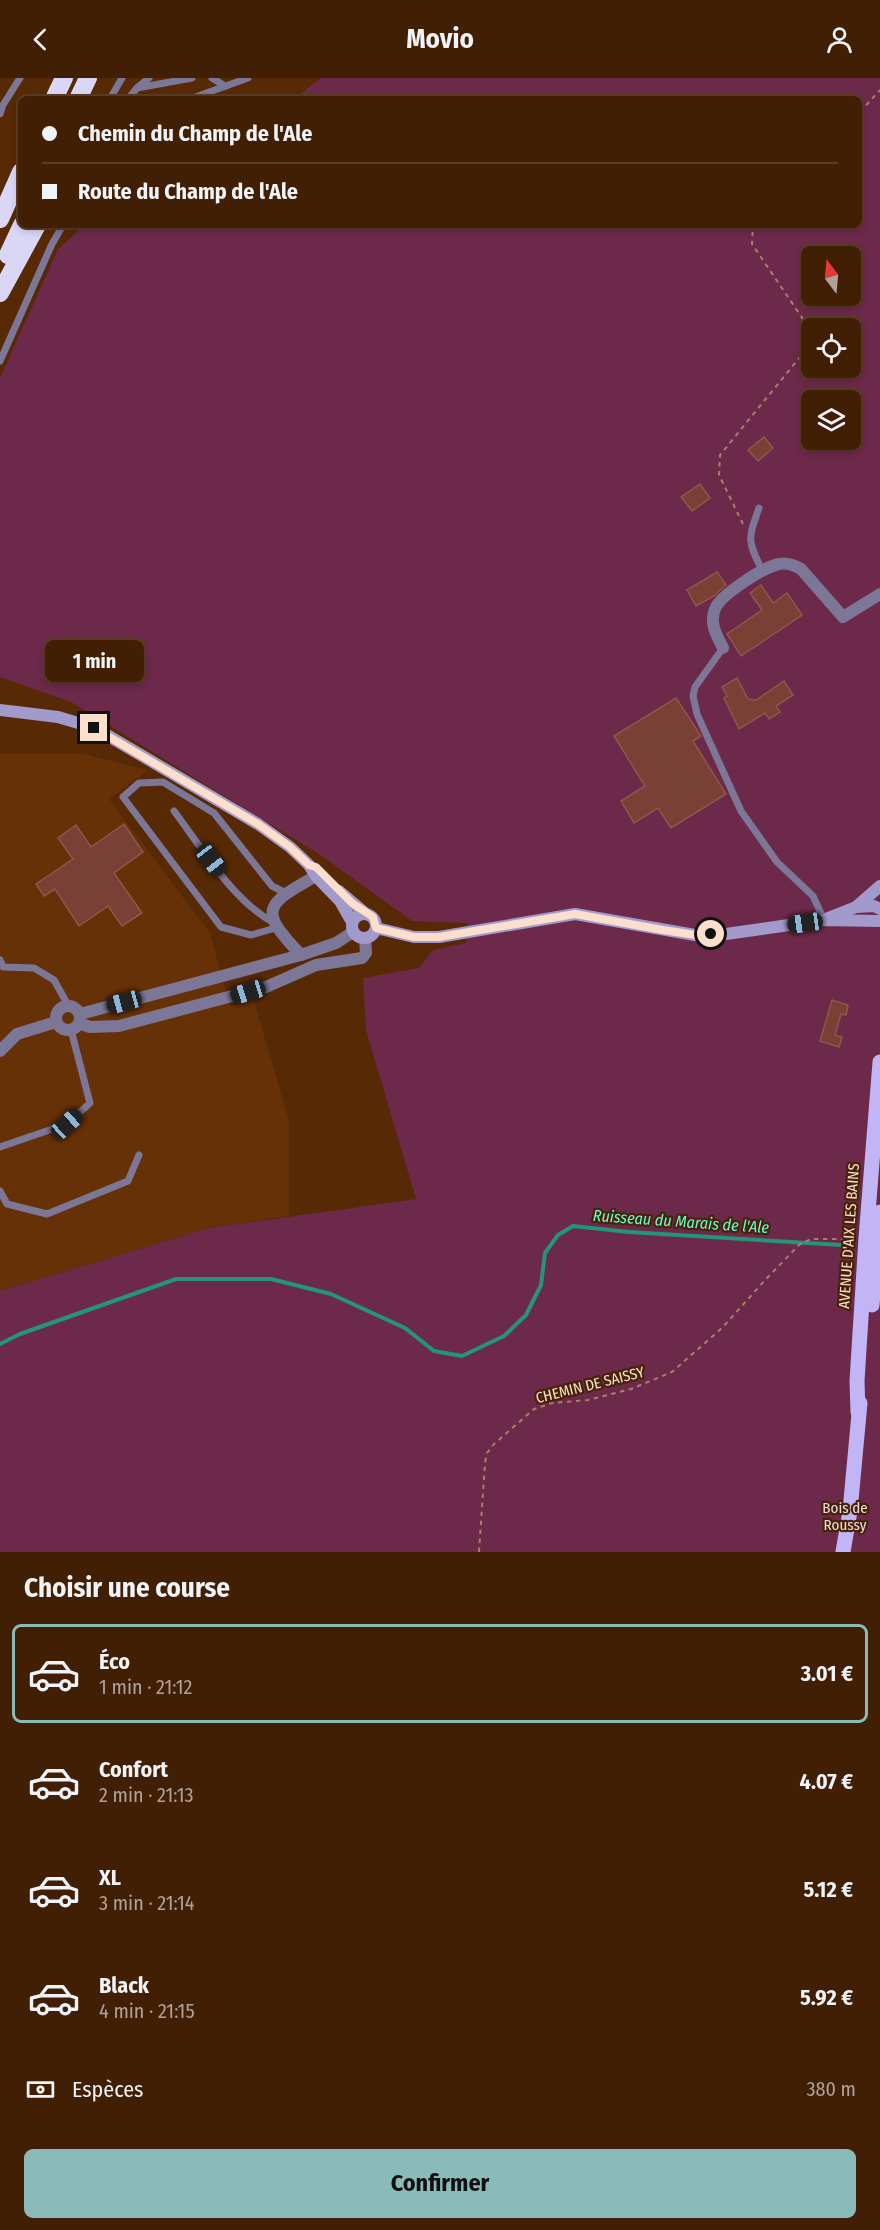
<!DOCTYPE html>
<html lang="fr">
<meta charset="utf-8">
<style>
body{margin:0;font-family:"Fira Sans Condensed",sans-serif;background:#48270e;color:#f1f3f6;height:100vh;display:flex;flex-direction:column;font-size:22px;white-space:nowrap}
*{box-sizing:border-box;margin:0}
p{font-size:20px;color:#aea29a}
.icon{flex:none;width:33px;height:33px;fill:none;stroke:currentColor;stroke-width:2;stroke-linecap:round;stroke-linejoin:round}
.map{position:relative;height:1474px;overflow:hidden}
.details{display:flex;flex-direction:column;background:#411f04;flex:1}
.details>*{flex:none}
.guide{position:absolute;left:18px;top:18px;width:844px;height:132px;border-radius:9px;box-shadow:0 3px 9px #0003,0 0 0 2px #5a3d26;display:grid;align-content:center;height:132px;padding:0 24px;background:#411f04}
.needle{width:39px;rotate:344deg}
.buttons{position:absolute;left:801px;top:168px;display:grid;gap:12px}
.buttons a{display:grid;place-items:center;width:60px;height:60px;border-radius:9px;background:#411f04;box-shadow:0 3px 9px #0003,0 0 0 2px #5a3d26;font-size:30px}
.end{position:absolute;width:27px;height:27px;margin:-14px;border:8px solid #fcdecd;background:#111;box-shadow:0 0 0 3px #111}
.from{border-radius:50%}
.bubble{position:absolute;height:42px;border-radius:9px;background:#411f04;box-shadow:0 3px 9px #0003,0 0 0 2px #5a3d26;font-size:20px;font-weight:700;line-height:42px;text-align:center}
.car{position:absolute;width:18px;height:36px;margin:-18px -9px;border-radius:8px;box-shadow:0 0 4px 2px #0007;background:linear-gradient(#222 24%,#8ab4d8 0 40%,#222 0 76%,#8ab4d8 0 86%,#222 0)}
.guide b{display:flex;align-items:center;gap:21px;height:57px;font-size:22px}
.guide b+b{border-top:2px solid #5a3d26}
.guide i{width:15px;height:15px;background:#f1f3f6}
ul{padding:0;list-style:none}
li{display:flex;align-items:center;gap:18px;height:99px;margin:0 12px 9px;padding:0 12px;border:3px solid transparent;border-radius:9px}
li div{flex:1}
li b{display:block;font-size:22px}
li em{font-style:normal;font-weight:700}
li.on{border-color:#8bbbb9}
li>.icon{width:54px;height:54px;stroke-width:1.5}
h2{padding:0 24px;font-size:27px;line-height:72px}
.pay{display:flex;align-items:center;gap:15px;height:66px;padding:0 24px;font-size:22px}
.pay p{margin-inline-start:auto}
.cta{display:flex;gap:12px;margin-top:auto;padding:12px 24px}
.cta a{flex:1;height:69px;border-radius:9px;background:#8bbbb9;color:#111;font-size:24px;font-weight:700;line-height:69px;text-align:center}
header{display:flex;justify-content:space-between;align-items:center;height:78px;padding:0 24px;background:#411f04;font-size:27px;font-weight:700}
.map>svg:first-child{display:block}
</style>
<header><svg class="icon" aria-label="back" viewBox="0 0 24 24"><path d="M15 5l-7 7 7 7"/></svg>Movio<svg class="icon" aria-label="person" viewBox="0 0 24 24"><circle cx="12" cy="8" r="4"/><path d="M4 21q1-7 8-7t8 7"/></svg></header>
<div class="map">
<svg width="880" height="1474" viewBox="0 0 880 1474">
<rect width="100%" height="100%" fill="#572905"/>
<polygon fill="#663107" points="0,676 84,676 148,692 109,721 210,855 230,928 254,923 289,1043 289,1138 209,1150 0,1213"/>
<path fill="#6c294a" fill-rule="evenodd" d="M321 0H880V1474H0V1213L209 1150 416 1121 366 952 363 900 419 890 433 872 466 865 468 845 412 843 319 776 71 624 0 599V300L58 171 85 147H860V21H294ZM812 178H850V218H812ZM812 250H850V290H812ZM812 322H850V362H812Z"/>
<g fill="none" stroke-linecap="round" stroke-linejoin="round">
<polyline stroke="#239579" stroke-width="4" points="0,1266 20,1256 176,1201 271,1201 331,1216 405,1250 434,1273 462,1278 504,1258 526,1237 541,1207 545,1175 558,1157 573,1148 629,1154 841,1167 846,1173"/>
</g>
<g fill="#794035" stroke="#91564a" stroke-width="1.5">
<polygon points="764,359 773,370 758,383 748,372"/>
<polygon points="700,406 710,420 692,433 681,419"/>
<polygon points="717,494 726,507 714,518 696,528 687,512"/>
<polygon points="761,507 773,525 787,515 802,537 741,578 727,556 762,532 750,515"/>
<polygon points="737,600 748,621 756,622 784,603 793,617 776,628 780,634 769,641 765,635 739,651 724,620 727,618 722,609"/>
<polygon points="676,620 701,658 693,663 726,716 671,750 658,730 634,745 621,723 645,708 614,658"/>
<polygon points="124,746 143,774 114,795 142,835 122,848 108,828 79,848 55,811 44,818 36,806 73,781 58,760 76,747 91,769"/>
<polygon points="832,922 848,927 846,937 841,936 835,957 842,959 839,969 820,963"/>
</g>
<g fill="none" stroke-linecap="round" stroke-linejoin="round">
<g stroke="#a88267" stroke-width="2" stroke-dasharray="4.5 4.5" stroke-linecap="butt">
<polyline points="860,34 880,12"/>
<polyline points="743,446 719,397 720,377 809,268 807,247 752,166 753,147"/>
<polyline points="479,1474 485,1385 487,1375 494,1366 534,1331 552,1325 588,1322 631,1311 672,1294 722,1250 767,1200 799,1167 811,1161 853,1161"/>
</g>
<g stroke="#7c7797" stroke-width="7">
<polyline points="212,0 225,8"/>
<polyline points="137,10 192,0"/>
<polyline points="110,21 122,0"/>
<polyline points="128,21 137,10 149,0"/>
<polyline points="190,21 248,0"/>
<polyline points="0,36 3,27 20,0"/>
<polyline points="0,283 52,166 63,147"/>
<path d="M759 430C748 461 747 462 762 492"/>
<polyline points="723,570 695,609 693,618 697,636 741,733 777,784 813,818 824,842"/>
<path d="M174 733C202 770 232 822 274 845"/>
<polyline points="276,850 251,857 221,849 123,719 139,705 163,704 214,735 272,808 286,815"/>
<polyline points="0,882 3,889 34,890 54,902 68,927"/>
<polyline points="0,1069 67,1046 90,1025 71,952"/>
<polyline points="0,1113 7,1126 47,1136 128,1103 139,1077"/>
</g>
<g stroke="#7c7797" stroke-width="12">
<path d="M723 570C717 558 709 545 715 531 720 517 764 489 779 486 787 484 794 487 801 491L843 539 880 516"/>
<path d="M301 877C258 832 264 827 316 798"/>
<circle cx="68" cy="940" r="12"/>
<polyline points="80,936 301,877 336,865 353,854"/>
<polyline points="79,945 90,949 119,948 266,909 316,887 362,880 366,875 365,860"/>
<polyline points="0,973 17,956 56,944"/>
</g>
<g stroke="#a39acc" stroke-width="12">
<polyline points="0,632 58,639 95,650 258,746 290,769 309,787 316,798 340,823 352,844"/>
<polyline points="339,813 365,835"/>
<polyline points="856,829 874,828 880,831"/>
<circle cx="364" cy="848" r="12"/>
<polyline points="828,840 856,829 880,808"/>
<polyline points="376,850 414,859 439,859 575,836 695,857 726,856 824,842 880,843"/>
</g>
<g stroke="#c1b5f5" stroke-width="15">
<polyline points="872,1227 880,1134"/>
<polyline points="858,1334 857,1303 866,1160 880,984"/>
<polyline points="843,1474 850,1433 860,1325"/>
</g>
<g stroke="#dad6f5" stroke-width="18">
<polyline points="54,21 64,0"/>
<polyline points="78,21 88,0"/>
<polyline points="0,141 21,94"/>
<polyline points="8,177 22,147"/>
<polyline points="0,215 37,147"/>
</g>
</g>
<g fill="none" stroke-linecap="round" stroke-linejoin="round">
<polyline stroke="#fcdecd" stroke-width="8" points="94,650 258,746 290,769 309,787 316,789 352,825 373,839 376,850 414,859 439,859 575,836 663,852 696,857 711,856"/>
</g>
<g text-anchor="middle" stroke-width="4.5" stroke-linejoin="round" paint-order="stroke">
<g font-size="15" fill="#fcdecd" stroke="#462309">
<text transform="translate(849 1158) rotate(-86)" y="5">AVENUE D'AIX LES BAINS</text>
<text transform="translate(590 1307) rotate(-14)" y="5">CHEMIN DE SAISSY</text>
</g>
<g font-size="15" fill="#f2dbe4" stroke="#462309">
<text x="845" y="1435">Bois de<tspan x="845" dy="17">Roussy</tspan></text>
</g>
<g font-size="16" font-style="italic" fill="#6cfbd4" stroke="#462309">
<text transform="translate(681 1143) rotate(4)" y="6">Ruisseau du Marais de l'Ale</text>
</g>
</g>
</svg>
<div class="buttons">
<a><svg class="needle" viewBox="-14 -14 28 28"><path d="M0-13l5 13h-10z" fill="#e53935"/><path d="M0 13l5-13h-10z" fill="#aea29a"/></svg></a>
<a><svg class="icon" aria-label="locate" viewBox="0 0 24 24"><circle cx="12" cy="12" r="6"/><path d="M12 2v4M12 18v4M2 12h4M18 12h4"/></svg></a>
<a><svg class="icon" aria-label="layers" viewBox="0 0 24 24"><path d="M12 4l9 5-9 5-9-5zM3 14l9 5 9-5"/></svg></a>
</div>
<i class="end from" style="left:711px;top:856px"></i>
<i class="end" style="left:94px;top:650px"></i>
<div class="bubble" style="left:45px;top:562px;width:99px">1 min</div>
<i class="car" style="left:211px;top:782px;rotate:142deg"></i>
<i class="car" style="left:805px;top:845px;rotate:262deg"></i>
<i class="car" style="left:248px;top:914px;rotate:253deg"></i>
<i class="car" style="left:124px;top:924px;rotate:255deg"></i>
<i class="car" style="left:67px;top:1046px;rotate:48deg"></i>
<div class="guide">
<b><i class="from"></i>Chemin du Champ de l'Ale</b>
<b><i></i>Route du Champ de l'Ale</b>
</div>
</div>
<section class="details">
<h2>Choisir une course</h2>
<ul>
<li class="on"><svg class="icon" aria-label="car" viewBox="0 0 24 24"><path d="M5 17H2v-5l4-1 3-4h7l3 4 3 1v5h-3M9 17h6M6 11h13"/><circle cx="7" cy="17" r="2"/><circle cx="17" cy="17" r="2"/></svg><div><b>Éco</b><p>1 min · 21:12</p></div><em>3.01 €</em></li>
<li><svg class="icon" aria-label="car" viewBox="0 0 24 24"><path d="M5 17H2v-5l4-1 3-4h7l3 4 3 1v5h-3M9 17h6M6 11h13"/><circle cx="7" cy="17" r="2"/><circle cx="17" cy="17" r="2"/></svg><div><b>Confort</b><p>2 min · 21:13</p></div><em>4.07 €</em></li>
<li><svg class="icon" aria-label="car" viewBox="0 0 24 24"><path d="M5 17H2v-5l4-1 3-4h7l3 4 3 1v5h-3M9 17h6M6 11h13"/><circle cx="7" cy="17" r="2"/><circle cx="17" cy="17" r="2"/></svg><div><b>XL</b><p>3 min · 21:14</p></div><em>5.12 €</em></li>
<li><svg class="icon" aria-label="car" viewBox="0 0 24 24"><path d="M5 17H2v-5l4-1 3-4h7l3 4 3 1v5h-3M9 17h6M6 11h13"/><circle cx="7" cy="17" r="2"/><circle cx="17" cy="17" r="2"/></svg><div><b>Black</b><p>4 min · 21:15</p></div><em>5.92 €</em></li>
</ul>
<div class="pay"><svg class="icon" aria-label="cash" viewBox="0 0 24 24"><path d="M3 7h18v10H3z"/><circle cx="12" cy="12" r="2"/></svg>Espèces<p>380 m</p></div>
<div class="cta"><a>Confirmer</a></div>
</section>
